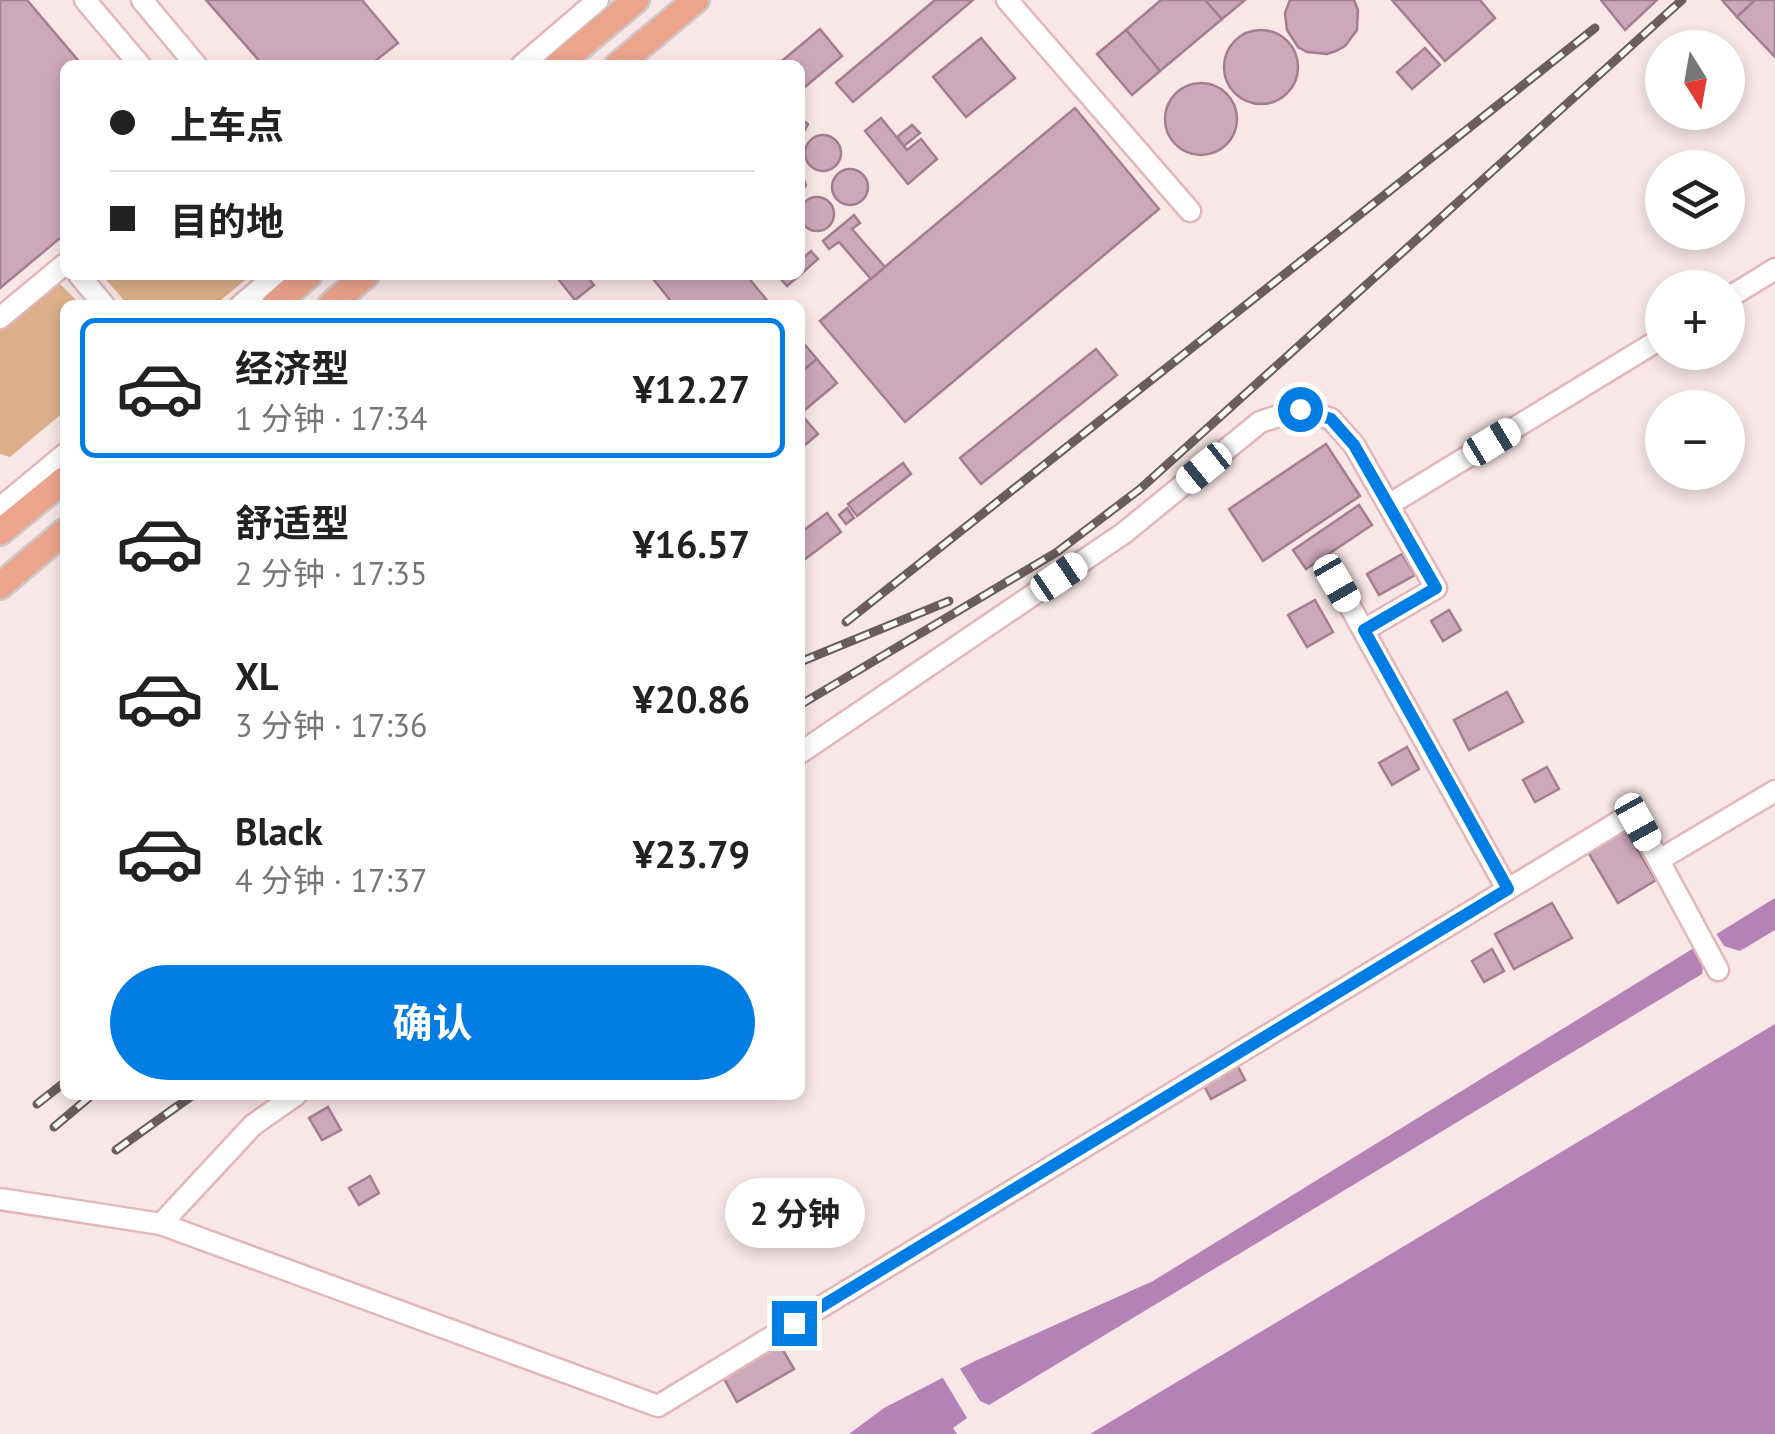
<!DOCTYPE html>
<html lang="zh">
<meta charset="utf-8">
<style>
body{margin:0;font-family:"PT Sans","Noto Sans SC",sans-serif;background:#f2f2f2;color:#222;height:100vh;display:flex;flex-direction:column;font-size:38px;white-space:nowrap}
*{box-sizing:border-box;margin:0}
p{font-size:32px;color:#767676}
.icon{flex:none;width:55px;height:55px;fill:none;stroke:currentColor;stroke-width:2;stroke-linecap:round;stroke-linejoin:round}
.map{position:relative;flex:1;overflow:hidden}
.details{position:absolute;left:60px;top:300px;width:745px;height:800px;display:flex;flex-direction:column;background:#fff;border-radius:15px;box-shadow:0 5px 15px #0003}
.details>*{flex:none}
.banner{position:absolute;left:60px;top:60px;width:745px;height:220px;border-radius:15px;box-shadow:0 5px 15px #0003;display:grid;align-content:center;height:220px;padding:0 50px;background:#fff}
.needle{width:65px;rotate:169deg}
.controls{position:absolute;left:1645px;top:30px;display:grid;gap:20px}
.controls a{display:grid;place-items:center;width:100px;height:100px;border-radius:50%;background:#fff;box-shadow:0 5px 15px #0003;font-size:50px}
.end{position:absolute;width:45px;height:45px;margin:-22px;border:12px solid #027de4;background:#fff;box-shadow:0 0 0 5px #fff}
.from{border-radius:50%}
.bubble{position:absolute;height:70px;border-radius:35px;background:#fff;box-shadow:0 5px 15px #0003;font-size:32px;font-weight:700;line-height:70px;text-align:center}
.car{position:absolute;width:30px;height:60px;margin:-30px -15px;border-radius:12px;box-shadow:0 0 8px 2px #0007;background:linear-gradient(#fff 24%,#345 0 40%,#fff 0 76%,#345 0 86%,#fff 0)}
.banner b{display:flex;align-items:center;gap:35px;height:95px;font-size:38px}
.banner b+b{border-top:2px solid #e0e0e0}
.banner i{width:25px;height:25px;background:#222}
ul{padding:18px 0 0;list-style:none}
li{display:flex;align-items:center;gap:30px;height:140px;margin:0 20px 15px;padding:0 30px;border:5px solid transparent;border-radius:15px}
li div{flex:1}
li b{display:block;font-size:38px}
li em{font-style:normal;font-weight:700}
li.active{border-color:#027de4}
li>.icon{width:90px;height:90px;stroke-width:1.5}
.action{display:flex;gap:20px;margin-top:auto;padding:20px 50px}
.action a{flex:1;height:115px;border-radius:60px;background:#027de4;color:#fff;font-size:40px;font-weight:700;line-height:115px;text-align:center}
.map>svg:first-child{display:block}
</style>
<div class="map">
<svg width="1775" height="1434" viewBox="0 0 1775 1434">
<rect width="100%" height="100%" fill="#f9e7e8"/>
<g fill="#dcb08a">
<polygon points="102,275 251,275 215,305 128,305"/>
<polygon points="58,282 81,305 65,305 65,411 10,457 0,454 0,329"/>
</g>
<polygon fill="#b582b7" points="1775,898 1775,1434 849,1434 884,1408 975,1361 1153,1281"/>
<polygon fill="#f9e7e8" points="1714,930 1724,946 1740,951 1775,930 1775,1024 1090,1434 957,1434 953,1428 967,1418 940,1373 957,1364 980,1401 989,1405 1702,974 1704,958 1694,942"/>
<g fill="#cda8b9" stroke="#a27e8e" stroke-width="2.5">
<polygon points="0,0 27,0 82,65 65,65 65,234 0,288"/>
<polygon points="206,0 362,0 398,43 370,65 263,65"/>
<polygon points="935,0 973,0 853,102 836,83"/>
<polygon points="1161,0 1205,0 1222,19 1160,71 1126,30"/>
<polygon points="1205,0 1245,0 1222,19"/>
<polygon points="1290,0 1354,0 1358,10 1357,30 1345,46 1336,51 1327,54 1307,52 1298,47 1287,30 1285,13"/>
<polygon points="1392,0 1480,0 1495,18 1445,61"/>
<polygon points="1601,0 1657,0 1625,30"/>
<polygon points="1722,0 1755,0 1737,17"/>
<polygon points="1755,0 1775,0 1775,57 1737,17"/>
<polygon points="820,29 842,56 800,91 800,65 777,65"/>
<polygon points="1126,30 1160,71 1132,95 1097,54"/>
<circle cx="1261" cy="67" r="37"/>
<polygon points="981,38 1015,78 966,117 933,77"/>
<polygon points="1425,48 1440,65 1412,89 1397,72"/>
<circle cx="1201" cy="119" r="36"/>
<polygon points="1075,108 1159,209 905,422 820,321"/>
<polygon points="800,118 808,124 802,135 800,135"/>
<polygon points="881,118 907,150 921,139 937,159 908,184 865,131"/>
<polygon points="912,125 920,133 904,146 897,137"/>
<circle cx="823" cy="153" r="18"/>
<polygon points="800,168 806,185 800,195"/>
<circle cx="850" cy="187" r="18"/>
<circle cx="817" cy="214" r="17"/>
<polygon points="854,215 860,223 852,229 885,267 871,279 839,242 829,249 823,241"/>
<polygon points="811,251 818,259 800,275 800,261"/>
<polygon points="555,275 586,275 594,285 575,300"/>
<polygon points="650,275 746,275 771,305 674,305"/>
<polygon points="784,275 800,275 787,286 780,278"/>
<polygon points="800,339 817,359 800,373"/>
<polygon points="1096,349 1117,375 981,484 960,458"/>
<polygon points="817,359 837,383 800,414 800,373"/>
<polygon points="801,414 818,434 800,449 800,414"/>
<polygon points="1326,444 1360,496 1263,561 1229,509"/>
<polygon points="903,463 911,474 857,516 848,504"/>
<polygon points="1359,505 1372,525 1306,569 1293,550"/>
<polygon points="847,508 854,518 846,524 839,515"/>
<polygon points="827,513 841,532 800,563 800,533"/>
<polygon points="1402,554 1415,575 1379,595 1367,574"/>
<polygon points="1315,600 1333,632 1307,647 1288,615"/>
<polygon points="1449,610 1461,630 1443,641 1431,621"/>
<polygon points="1507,692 1523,722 1469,750 1454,720"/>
<polygon points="1407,747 1419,769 1392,785 1379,763"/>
<polygon points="1547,767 1559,789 1535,802 1523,780"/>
<polygon points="1625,830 1656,880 1618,903 1588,852"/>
<polygon points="1552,903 1572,938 1514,969 1495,934"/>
<polygon points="1492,949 1504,971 1484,982 1472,961"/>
<polygon points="1235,1061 1245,1080 1211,1099 1201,1080"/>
<polygon points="328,1107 341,1130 322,1140 309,1118"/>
<polygon points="370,1176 379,1193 359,1205 349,1188"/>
<polygon points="780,1345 794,1369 737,1402 723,1377"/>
</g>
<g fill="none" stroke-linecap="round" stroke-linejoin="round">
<defs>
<g id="minor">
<polyline points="85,0 140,65"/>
<polyline points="142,0 196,65"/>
<polyline points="1007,0 1190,211"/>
<polyline points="522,65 598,0"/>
<polyline points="79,275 104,305"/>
<polyline points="1728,298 1775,269"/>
<polyline points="241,305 276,275"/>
<polyline points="0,318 65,264"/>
<polyline points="1390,504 1662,338"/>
<polyline points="0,508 65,454"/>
<polyline points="1337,583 1507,889"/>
<polyline points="800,753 1124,533 1260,422 1300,409 1331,419 1354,445 1436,588 1364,630"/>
<polyline points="1659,860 1775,791"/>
<polyline points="0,1199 161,1224 658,1406 1630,815 1638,822 1718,970"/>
<polyline points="161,1224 253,1125 296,1095"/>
</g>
<g id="major">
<polyline points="558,65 636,0"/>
<polyline points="618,65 696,0"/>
<polyline points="274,305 309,275"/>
<polyline points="331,305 366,275"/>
<polyline points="0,532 65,479"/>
<polyline points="0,586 65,531"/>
</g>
</defs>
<use href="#minor" stroke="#e1b7ba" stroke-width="25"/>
<use href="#major" stroke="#ccc9c9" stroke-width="30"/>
<use href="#minor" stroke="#fff" stroke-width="20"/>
<use href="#major" stroke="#eca48d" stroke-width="25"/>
<defs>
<g id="rail">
<polyline points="846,622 1595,28"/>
<polyline points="800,662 949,601"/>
<polyline points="800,705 1057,552 1140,489 1682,0"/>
<polyline points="37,1104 65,1082"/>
<polyline points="54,1127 92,1095"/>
<polyline points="116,1150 193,1095"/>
</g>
</defs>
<use href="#rail" stroke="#6b5c5d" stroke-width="9"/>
<use href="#rail" stroke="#fafafa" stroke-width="5" stroke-dasharray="15" stroke-linecap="butt"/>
</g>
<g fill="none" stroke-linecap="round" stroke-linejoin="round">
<polyline stroke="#027de4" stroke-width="12" points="794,1323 1508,889 1364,630 1436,588 1354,445 1331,419 1300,409"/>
</g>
</svg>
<div class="controls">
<a><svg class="needle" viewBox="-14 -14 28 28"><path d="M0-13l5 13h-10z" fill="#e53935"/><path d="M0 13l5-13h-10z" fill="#767676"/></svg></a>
<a><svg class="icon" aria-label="layers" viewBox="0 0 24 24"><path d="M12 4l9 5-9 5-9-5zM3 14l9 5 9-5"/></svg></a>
<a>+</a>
<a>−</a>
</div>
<i class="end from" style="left:1300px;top:409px"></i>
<i class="end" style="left:794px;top:1323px"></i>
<div class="bubble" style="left:725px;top:1178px;width:140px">2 分钟</div>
<i class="car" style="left:1492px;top:442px;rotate:59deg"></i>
<i class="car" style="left:1204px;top:468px;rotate:231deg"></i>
<i class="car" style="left:1059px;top:577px;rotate:56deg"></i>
<i class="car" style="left:1337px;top:583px;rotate:150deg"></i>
<i class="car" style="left:1638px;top:822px;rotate:151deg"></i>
<div class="banner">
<b><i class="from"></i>上车点</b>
<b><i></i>目的地</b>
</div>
<section class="details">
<ul>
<li class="active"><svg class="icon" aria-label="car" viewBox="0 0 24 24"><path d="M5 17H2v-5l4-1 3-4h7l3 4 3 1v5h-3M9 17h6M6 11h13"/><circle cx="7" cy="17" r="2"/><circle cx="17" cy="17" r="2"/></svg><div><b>经济型</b><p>1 分钟 · 17:34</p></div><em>¥12.27</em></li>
<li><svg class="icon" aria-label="car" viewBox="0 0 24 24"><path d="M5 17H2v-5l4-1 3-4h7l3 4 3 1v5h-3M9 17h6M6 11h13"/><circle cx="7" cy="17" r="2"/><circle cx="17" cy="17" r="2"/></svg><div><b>舒适型</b><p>2 分钟 · 17:35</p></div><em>¥16.57</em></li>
<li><svg class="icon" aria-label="car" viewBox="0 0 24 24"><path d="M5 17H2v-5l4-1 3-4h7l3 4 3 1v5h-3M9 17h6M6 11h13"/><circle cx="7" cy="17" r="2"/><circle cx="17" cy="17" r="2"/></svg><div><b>XL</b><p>3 分钟 · 17:36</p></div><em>¥20.86</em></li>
<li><svg class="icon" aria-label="car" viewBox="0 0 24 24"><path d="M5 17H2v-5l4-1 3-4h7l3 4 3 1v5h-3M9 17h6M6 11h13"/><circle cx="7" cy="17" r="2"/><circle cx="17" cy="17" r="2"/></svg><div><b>Black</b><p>4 分钟 · 17:37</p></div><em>¥23.79</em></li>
</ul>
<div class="action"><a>确认</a></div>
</section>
</div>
